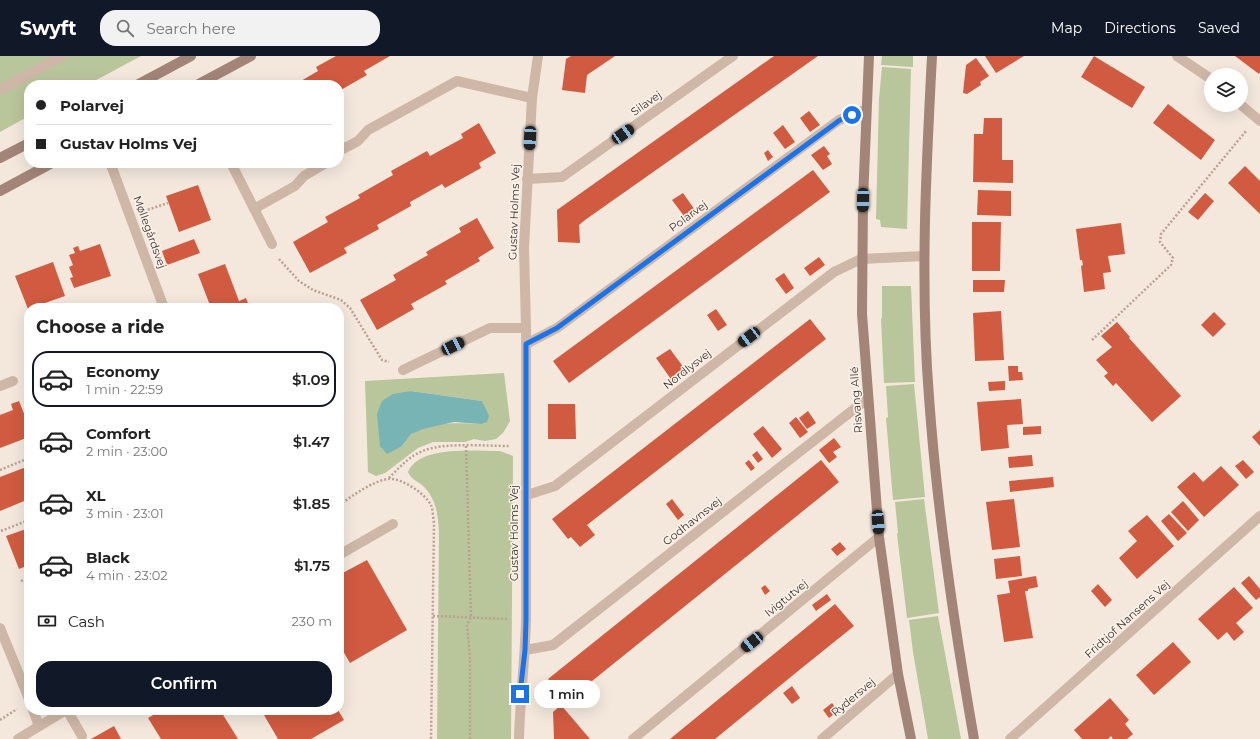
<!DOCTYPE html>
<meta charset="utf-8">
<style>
body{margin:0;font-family:Montserrat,sans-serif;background:#f2f2f2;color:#222;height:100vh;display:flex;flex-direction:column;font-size:15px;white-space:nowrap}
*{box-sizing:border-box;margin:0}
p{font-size:13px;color:#767676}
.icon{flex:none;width:22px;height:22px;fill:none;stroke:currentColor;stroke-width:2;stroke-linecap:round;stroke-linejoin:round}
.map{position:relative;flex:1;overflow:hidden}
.side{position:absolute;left:24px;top:247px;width:320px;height:412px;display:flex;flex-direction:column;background:#fff;border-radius:16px;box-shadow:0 4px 16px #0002}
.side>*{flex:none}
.top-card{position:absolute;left:24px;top:24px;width:320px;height:88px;border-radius:16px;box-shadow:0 4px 16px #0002;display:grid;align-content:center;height:88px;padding:0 12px;background:#fff}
.tools{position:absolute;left:1204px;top:12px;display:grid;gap:8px}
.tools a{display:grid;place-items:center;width:44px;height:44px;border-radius:50%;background:#fff;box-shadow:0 4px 16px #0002;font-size:20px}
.end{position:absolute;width:18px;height:18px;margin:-9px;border:5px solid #1a73e8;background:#fff;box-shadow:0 0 0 2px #fff}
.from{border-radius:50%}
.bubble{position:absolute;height:28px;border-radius:14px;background:#fff;box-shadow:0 4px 16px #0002;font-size:13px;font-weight:600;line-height:28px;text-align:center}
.car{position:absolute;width:12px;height:24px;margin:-12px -6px;border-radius:5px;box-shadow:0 0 3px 1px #0007;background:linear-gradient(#222 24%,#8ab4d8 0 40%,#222 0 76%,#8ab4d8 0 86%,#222 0)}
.top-card b{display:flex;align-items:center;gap:14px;height:38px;font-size:15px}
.top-card b+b{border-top:1px solid #e0e0e0}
.top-card i{width:10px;height:10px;background:#222}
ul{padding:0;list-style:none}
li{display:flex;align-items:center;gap:12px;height:56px;margin:0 8px 6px;padding:0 4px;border:2px solid transparent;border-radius:16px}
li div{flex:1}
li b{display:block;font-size:15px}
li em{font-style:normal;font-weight:600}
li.on{border-color:#111827}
li>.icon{width:36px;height:36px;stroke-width:1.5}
h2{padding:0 12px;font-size:18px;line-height:48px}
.pay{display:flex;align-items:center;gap:10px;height:44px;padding:0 12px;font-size:15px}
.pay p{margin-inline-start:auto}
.button{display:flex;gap:8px;margin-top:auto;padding:8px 12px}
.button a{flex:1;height:46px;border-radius:16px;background:#111827;color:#fff;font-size:16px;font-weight:600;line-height:46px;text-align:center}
header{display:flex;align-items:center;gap:24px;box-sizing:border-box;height:56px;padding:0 20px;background:#111827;color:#fff}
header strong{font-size:19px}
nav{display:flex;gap:22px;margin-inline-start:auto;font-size:14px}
.search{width:280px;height:36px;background:#f2f2f2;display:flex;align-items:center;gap:10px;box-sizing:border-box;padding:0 14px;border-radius:16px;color:#767676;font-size:15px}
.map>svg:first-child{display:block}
</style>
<header>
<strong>Swyft</strong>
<div class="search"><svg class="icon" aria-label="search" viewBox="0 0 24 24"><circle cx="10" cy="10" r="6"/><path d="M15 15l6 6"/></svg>Search here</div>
<nav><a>Map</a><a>Directions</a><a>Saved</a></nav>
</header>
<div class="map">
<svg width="1260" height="683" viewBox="0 0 1260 683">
<rect width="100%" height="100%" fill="#f4e8dd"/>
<g fill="#b9c59b" fill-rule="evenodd">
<polygon points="0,0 141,0 87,29 29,29 29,60 0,76"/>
<polygon points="882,0 913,0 913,11 881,9"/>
<polygon points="882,11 911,13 907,173 881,171 880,164 876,163 879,43"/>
<polygon points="882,230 911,230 915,326 884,327 881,263 882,262"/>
<path d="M504 317 510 365 503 377 496 383 485 385 474 383 465 386H433L418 392 385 417 376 420 368 416 365 325ZM411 335 482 345 481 368C462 367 428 365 411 378 408 380 405 387 402 390Z"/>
<polygon points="914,328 925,441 893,444 886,362 888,361 886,330"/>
<path d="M500 395 513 400 511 683H437L439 476C438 458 436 442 422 429 417 425 411 423 408 416 419 389 475 395 500 395Z"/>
<polygon points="924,443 939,557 907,562 897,478 898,477 895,446"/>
<polygon points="938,560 961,683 928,683 913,596 909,564"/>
</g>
<polygon fill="#79b4b4" points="411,335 482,345 489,360 487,366 481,368 454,366 423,373 411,378 402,390 387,398 380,390 377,358 382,345 393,338"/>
<g fill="#d05b40">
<polygon points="336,0 390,0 364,15 367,19 339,35 339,29 294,29 318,15 316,11"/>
<polygon points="571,0 615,0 587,19 585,37 562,34 566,3"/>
<polygon points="774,0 818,0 585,164 579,169 580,187 558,186 557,154"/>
<polygon points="985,0 1024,0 996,17"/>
<polygon points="1094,0 1145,31 1132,52 1081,21"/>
<polygon points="1235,0 1260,0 1260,16 1259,18"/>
<polygon points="976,2 989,20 980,26 981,29 967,38 963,37 966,9"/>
<polygon points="1168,48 1215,84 1201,104 1153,67"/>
<polygon points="809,55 820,69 810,76 800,62"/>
<polygon points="984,62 1002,62 1002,104 1013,104 1013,127 973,126 974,78 983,78"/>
<polygon points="479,67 496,97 479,107 481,112 445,132 442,128 410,146 411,150 377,169 379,173 344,192 347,197 310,217 293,186 328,166 325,161 360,142 358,139 393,119 391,115 427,95 430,100 463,82 461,78"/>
<polygon points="783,69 795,86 785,93 773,77"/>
<polygon points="824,90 830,98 827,100 832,108 823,114 811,99"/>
<polygon points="768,94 773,101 768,105 764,97"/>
<polygon points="1245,110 1260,125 1260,158 1228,127"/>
<polygon points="813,114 830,136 569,327 553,305"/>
<polygon points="198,129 211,164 179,176 166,140"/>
<polygon points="978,134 1011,135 1011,160 977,159"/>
<polygon points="683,137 697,157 687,164 672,144"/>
<polygon points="1205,137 1214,145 1198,164 1188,156"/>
<polygon points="477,162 494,192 478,202 480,205 445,225 447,228 411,248 414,253 377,274 360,244 396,224 393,219 428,199 426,196 461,176 459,172"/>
<polygon points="972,166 1001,166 1000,215 972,215"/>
<polygon points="1121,167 1125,198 1108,200 1111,216 1103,217 1105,233 1084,236 1081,210 1083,209 1082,204 1080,204 1076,173"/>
<polygon points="194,183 200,197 167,209 162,195"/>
<polygon points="100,188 111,220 74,232 70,222 73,221 69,211 73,209 69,199 75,197 73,192 78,190 80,195"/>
<polygon points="819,201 825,209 810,220 804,212"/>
<polygon points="53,206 65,240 28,253 15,220"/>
<polygon points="225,208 239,245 246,242 250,252 211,252 198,218"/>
<polygon points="784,217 794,232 786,238 775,223"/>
<polygon points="973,224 1005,224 1004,236 973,236"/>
<polygon points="716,253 727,269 718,275 707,259"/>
<polygon points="1001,255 1004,304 975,305 973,257"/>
<polygon points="1214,256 1226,268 1213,281 1201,269"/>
<polygon points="810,263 826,283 587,469 595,479 580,491 571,481 568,483 552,463"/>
<polygon points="1117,266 1130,281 1129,282 1181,340 1152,366 1116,327 1113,330 1104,320 1108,317 1096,304 1112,291 1101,280"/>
<polygon points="670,293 687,316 673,326 656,302"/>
<polygon points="1008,310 1018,310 1018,316 1022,316 1023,324 1009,325"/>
<polygon points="1005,325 1005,334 989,335 988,326"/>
<polygon points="1021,343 1023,368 1007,369 1009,392 981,395 977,346"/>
<polygon points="19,345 29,370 29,381 0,392 0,359 13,354 11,348"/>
<polygon points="548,348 575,348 576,383 548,383"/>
<polygon points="808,355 816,367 807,373 799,362"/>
<polygon points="796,361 808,376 800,382 789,367"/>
<polygon points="763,370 782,393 772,402 753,378"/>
<polygon points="1041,370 1041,378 1023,379 1023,371"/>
<polygon points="1260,374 1260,390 1252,381"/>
<polygon points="834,382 841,391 833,396 837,401 829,407 819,394"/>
<polygon points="757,395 763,403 758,407 752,399"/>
<polygon points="1032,399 1033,410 1009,412 1008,401"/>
<polygon points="749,404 755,412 751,415 745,407"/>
<polygon points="821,404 839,426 566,646 548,623"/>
<polygon points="1243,404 1254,416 1246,423 1235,410"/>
<polygon points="29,410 29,443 0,455 0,421"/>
<polygon points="1221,410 1239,429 1204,461 1177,431 1194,416 1203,426"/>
<polygon points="1053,421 1054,431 1010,436 1009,425"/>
<polygon points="672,443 684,459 678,464 666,448"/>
<polygon points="1014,443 1020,491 992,494 986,446"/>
<polygon points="1183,445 1199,464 1188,475 1171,456"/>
<polygon points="1169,458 1187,477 1178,485 1161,465"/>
<polygon points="1147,459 1174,490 1137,523 1119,502 1137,485 1128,475"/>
<polygon points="29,472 29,509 19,513 6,480"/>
<polygon points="840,486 846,493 837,500 831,493"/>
<polygon points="1020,500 1022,520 996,523 994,503"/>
<polygon points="367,504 407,574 350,607 339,588 339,519"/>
<polygon points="1036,520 1038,531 1028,533 1028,535 1025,535 1033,582 1004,586 997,539 1010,537 1008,525"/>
<polygon points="1249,520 1260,533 1260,541 1256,544 1241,527"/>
<polygon points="1098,528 1112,544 1105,551 1091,535"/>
<polygon points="765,529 770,535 765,539 761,532"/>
<polygon points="1234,531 1253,552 1236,567 1244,576 1234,585 1227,576 1218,584 1198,563"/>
<polygon points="827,538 831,544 816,555 812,549"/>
<polygon points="835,548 854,570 803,611 715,683 670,683"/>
<polygon points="1173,586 1191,606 1154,639 1136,619"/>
<polygon points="792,630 800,642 792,648 783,637"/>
<polygon points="1110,642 1129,664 1125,668 1133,678 1127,683 1113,683 1111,680 1108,683 1082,683 1074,674"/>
<polygon points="832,647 838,655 829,662 823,654"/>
<polygon points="561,649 590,683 554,683 553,656"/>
<polygon points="162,654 220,654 238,683 161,683 148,662"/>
<polygon points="261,654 338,654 344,664 311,683 278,683"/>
<polygon points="114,670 121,683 91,683"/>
</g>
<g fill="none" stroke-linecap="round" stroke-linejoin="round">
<g stroke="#baa191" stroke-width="2.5" stroke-dasharray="2 2" stroke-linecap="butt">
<polyline points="144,155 168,147"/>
<polyline points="279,203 299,225 313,234 341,244 350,252 382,304 389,306"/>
<polyline points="1092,284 1171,209 1173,202 1160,186 1161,178 1246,75"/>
<polyline points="466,390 471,561 467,569 470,603 470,683"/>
<polyline points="0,414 29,402"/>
<path d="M389 422C399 412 409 400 423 395 443 386 486 390 509 390"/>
<path d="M339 449C353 440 370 426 388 423 400 421 425 437 431 449 433 454 433 461 434 467L431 683"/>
<polyline points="1,475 29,464"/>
<polyline points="21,525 29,522"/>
<polyline points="433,560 509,563"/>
<polyline points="0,664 17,653"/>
</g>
<g stroke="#ceb7a7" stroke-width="10">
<polyline points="0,34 62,0"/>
<polyline points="861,203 924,200"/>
<polyline points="0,330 13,325"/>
</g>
<g stroke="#ceb7a7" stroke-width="10">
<polyline points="1177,0 1211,23"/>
<polyline points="1241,49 1260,65"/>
<polyline points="339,95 358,85 368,74 457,25 532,42"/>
<polyline points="111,109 164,252"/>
<polyline points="233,111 272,188"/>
<polyline points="527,123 562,121 733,0"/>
<polyline points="254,153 295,130 304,120 326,107"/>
<polyline points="526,288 557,272 839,64 865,54"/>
<polyline points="403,314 490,272 526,272"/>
<polyline points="527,439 555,430 834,216 861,203"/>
<polyline points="339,499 393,468"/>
<polyline points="0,572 29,643"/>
<polyline points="525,594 553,589 867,343"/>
<polyline points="33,654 39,670"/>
<polyline points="67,654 82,680"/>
<polyline points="18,683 66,654"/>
<path d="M519 683C520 643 525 604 526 564V272L524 192 532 42 538 0"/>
<polyline points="633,683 879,481"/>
<polyline points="822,683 898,618"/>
<polyline points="1010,683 1260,460"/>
</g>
<g stroke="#a28578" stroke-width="10">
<polyline points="869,0 863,144 862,258 879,481 898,618 911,683"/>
<path d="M932 0C926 114 920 228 929 341 937 456 954 569 974 683"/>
<polyline points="137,29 191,0"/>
<polyline points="197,29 251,0"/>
<polyline points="0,102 29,87"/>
<polyline points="0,135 52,107"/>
</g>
</g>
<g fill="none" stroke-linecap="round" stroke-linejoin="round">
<polyline stroke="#1a73e8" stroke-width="5" points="520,638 525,594 526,564 526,288 557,272 840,64 852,59"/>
</g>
<g text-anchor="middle" stroke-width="3" stroke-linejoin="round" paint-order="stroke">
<g font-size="11" fill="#3a2d28" stroke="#fbf3ea">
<text transform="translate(646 47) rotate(-35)" y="4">Silavej</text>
<text transform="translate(514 156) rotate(-88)" y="4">Gustav Holms Vej</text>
<text transform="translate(688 160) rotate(-36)" y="4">Polarvej</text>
<text transform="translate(150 176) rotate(70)" y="4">Møllegårdsvej</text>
<text transform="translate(687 313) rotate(-38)" y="4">Nordlysvej</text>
<text transform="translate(856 344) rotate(-94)" y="4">Risvang Allé</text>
<text transform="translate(692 465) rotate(-38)" y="4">Godhavnsvej</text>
<text transform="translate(514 477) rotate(-90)" y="4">Gustav Holms Vej</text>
<text transform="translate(786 542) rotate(-39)" y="4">Ivigtutvej</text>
<text transform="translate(1127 563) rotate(-42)" y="4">Fridtjof Nansens Vej</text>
<text transform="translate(853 641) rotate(-40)" y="4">Rydersvej</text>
</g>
</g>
</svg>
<div class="tools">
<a><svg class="icon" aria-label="layers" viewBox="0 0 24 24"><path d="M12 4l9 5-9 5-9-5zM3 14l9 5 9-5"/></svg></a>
</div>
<i class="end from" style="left:852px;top:59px"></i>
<i class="end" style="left:520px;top:638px"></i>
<div class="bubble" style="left:534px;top:624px;width:66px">1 min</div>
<i class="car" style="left:623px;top:78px;rotate:55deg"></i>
<i class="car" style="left:530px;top:82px;rotate:183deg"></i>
<i class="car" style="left:863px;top:144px;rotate:181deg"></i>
<i class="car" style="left:749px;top:281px;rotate:233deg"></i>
<i class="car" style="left:453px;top:290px;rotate:64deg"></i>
<i class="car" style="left:878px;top:466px;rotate:176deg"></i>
<i class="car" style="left:752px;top:586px;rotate:231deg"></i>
<div class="top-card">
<b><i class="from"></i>Polarvej</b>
<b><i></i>Gustav Holms Vej</b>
</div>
<section class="side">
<h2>Choose a ride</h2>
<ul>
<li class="on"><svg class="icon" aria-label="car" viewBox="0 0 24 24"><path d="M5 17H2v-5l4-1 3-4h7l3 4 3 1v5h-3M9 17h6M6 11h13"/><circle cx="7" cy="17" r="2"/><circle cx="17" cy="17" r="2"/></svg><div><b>Economy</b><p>1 min · 22:59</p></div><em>$1.09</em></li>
<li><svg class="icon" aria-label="car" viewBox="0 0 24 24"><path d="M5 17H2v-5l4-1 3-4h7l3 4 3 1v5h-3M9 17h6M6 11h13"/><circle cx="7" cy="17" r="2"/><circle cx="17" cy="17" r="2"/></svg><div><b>Comfort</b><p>2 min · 23:00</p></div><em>$1.47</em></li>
<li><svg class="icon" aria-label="car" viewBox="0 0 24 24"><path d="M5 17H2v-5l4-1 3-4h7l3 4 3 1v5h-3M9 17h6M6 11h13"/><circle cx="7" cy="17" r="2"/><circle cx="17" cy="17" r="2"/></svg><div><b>XL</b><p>3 min · 23:01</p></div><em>$1.85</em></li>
<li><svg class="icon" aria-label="car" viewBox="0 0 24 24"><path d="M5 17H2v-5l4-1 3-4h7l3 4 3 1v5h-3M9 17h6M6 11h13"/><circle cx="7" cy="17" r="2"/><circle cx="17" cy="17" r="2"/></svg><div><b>Black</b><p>4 min · 23:02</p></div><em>$1.75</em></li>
</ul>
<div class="pay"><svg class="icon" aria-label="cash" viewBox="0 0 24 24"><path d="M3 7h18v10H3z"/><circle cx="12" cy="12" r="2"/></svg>Cash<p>230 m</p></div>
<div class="button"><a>Confirm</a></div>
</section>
</div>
